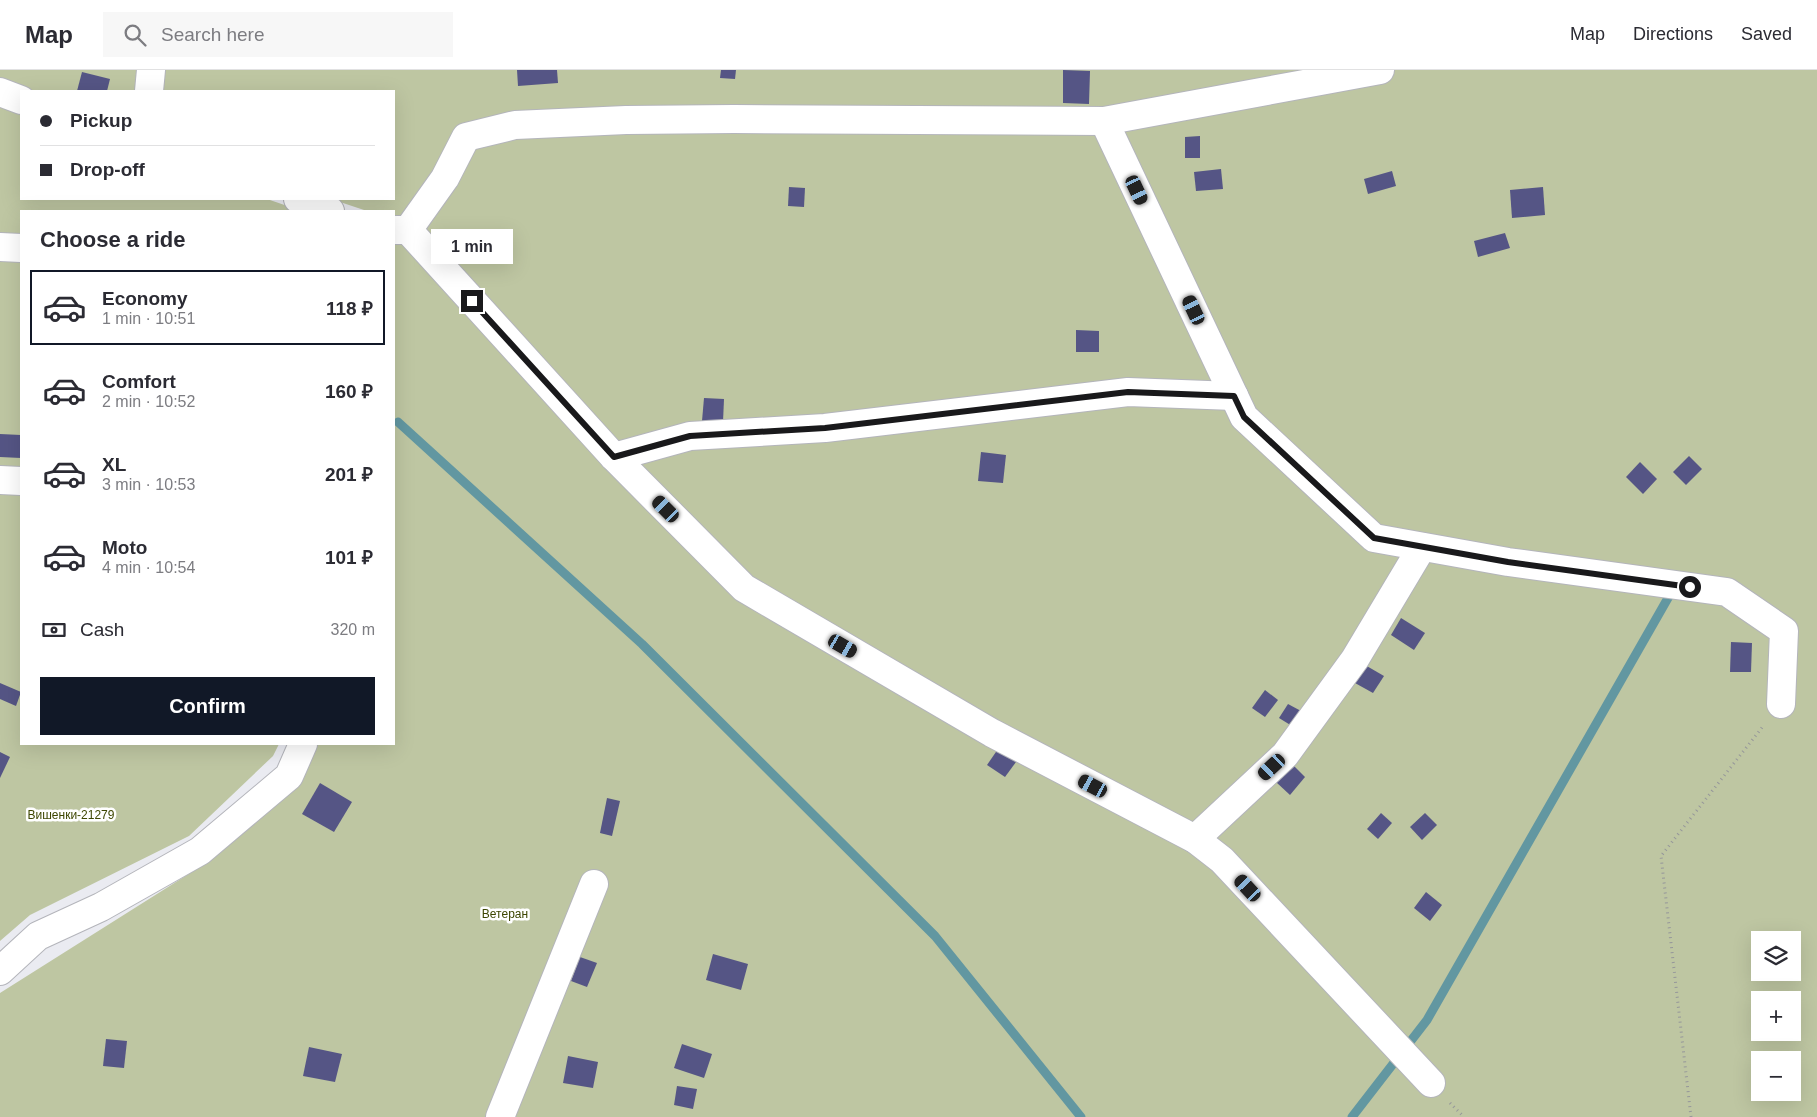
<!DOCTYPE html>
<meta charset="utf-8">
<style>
body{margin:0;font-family:Arial,sans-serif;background:#f7f7f7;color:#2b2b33;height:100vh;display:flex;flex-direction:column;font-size:19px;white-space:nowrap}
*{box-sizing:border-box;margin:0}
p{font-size:16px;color:#7c7c81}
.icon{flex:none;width:28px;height:28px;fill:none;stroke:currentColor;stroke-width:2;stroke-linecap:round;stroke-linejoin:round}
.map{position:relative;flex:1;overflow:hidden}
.drawer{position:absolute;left:20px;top:140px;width:375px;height:535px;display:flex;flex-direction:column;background:#fff;border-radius:0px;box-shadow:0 5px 20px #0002}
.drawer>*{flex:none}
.guide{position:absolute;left:20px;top:20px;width:375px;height:110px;border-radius:0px;box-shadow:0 5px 20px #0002;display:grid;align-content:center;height:110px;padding:0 20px;background:#fff}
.buttons{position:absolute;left:1751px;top:861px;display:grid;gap:10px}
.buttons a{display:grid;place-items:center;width:50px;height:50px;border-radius:0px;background:#fff;box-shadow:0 5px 20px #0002;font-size:25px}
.end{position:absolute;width:22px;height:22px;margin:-11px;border:6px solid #19191b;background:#fff;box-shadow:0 0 0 2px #fff}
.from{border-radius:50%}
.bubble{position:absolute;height:35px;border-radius:0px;background:#fff;box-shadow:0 5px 20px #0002;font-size:16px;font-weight:700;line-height:35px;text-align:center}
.car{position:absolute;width:15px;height:30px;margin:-15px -8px;border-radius:6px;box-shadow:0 0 4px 1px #0007;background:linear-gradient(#222 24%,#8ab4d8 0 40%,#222 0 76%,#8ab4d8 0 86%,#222 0)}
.guide b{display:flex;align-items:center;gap:18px;height:48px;font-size:19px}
.guide b+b{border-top:1px solid #e1e1e2}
.guide i{width:12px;height:12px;background:#2b2b33}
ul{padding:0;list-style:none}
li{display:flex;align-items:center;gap:15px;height:75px;margin:0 10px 8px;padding:0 10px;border:2px solid transparent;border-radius:0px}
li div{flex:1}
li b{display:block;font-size:19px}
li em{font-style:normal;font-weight:700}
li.selected{border-color:#111827}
li>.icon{width:45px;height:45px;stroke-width:1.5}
h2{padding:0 20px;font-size:22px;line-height:60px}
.pay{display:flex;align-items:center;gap:12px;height:55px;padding:0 20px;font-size:19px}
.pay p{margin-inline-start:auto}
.cta{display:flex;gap:10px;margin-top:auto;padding:10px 20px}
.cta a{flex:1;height:58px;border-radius:0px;background:#111827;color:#fff;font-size:20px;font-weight:700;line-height:58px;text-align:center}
header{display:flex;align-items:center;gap:30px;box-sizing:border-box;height:70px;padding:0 25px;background:#fff;border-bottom:1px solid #e1e1e2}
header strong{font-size:24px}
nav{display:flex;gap:28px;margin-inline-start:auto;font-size:18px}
.search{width:350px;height:45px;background:#f7f7f7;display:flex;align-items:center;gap:12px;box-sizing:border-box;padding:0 18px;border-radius:0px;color:#7c7c81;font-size:19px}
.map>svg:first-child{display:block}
</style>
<header>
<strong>Map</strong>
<div class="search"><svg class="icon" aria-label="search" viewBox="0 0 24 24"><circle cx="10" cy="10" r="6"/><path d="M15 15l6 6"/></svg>Search here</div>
<nav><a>Map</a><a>Directions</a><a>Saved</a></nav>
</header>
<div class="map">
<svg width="1817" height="1047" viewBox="0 0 1817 1047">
<rect width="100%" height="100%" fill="#eaebf1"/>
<g fill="#bec6a2" fill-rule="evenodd">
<path d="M0 0H1817V1047H0V923L214 788 296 715 317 674H394V141H367L331 129H394V21H27L0 10ZM1760 870H1792V902H1760ZM1760 930H1792V962H1760ZM1760 990H1792V1022H1760Z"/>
<polygon points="0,33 21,41 21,129 267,129 302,141 21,141 21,674 279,674 273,686 189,766 30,845 0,871"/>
</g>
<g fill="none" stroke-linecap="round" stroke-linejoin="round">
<g stroke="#6297a1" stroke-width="9">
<polyline points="398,352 642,574 935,866 1081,1047"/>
<polyline points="1352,1047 1427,950 1672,521"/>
</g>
</g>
<g fill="#555585">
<polygon points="517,0 557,0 558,13 518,16"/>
<polygon points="721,0 736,0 735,9 720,8"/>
<polygon points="1063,0 1090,1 1089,34 1063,33"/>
<polygon points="82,2 110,9 107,21 77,21"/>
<polygon points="1200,66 1200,88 1185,88 1185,67"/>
<polygon points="1221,99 1223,119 1196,121 1194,102"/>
<polygon points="1392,101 1396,116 1368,124 1364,109"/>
<polygon points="789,117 805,118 804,137 788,136"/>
<polygon points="1543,117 1545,145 1512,148 1510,120"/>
<polygon points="1505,163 1510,178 1478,187 1474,171"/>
<polygon points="1076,260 1099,261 1099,282 1076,282"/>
<polygon points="704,328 724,329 723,352 702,351"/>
<polygon points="0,364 21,365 21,388 0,387"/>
<polygon points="981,382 1006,385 1003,413 978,411"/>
<polygon points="1689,386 1702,399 1686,415 1673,402"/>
<polygon points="1640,392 1657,409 1643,424 1626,407"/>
<polygon points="1401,548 1425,563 1414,580 1391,565"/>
<polygon points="1731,572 1752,573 1751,602 1730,602"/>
<polygon points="1365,595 1384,606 1373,623 1355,613"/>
<polygon points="0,613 21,622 16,636 0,629"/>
<polygon points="1265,620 1278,630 1265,647 1252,638"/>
<polygon points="1288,634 1301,641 1292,656 1279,648"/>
<polygon points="998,679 1016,692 1005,707 987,695"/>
<polygon points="0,682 10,687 0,708"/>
<polygon points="1292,694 1305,707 1290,725 1276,712"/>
<polygon points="320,713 352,732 334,762 302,744"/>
<polygon points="607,728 620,731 612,766 600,763"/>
<polygon points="1381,743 1392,753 1378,769 1367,759"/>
<polygon points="1425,743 1437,755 1422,770 1410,757"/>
<polygon points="1426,822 1442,835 1430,851 1414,838"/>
<polygon points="713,884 748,894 741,920 706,910"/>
<polygon points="580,887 597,893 587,917 571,911"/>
<polygon points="106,969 127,971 124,998 103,996"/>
<polygon points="682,974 712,984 704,1008 674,998"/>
<polygon points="309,977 342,984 335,1012 303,1006"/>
<polygon points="568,986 598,992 593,1018 563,1013"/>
<polygon points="677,1016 697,1019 693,1039 674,1035"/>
</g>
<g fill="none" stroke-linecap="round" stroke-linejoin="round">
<defs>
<g id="minor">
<polyline points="149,21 151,0"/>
<polyline points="0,22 21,30"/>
<polyline points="1104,51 1244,347 1374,468 1508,492 1727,522 1784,561 1781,634"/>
<polyline points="298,129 330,141"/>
<polyline points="394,160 408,160 614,387 744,518 992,663 1195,769 1222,790 1431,1013"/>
<polyline points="408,160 445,108 466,67 515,55 626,50 734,49 1104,51 1380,0"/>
<polyline points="0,177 21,178"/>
<polyline points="614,387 690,366 825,358 1128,322 1234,326"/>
<polyline points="0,410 21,411"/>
<polyline points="1195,769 1285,685 1355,589 1422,477"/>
<polyline points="0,901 38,866 101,837 200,781 289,706 303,674"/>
<polyline points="500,1047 594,814"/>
</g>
</defs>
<use href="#minor" stroke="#b4b5bb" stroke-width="30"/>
<g stroke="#95969a" stroke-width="3" stroke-dasharray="1 4" stroke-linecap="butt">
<polyline points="1450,1033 1464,1047"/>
<polyline points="1691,1047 1661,786 1764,655"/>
</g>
<use href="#minor" stroke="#fff" stroke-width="28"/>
</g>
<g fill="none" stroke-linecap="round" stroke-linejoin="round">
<polyline stroke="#19191b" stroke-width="6" points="472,231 614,387 690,366 825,358 1128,322 1234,326 1244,347 1374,468 1508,492 1690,517"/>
</g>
<g text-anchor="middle" stroke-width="5" stroke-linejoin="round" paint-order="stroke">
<g font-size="12" fill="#3d4601" stroke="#fff">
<text x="71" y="749">Вишенки-21279</text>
<text x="505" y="848">Ветеран</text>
</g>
</g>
</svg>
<div class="buttons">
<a><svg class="icon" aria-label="layers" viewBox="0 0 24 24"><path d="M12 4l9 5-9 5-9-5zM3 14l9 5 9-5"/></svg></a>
<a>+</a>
<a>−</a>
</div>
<i class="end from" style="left:1690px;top:517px"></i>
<i class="end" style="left:472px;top:231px"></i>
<div class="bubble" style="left:431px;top:159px;width:82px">1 min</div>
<i class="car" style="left:1137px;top:120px;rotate:155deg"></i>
<i class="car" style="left:1194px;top:240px;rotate:335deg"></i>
<i class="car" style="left:666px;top:439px;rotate:315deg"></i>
<i class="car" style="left:843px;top:576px;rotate:120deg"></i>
<i class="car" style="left:1272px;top:697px;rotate:227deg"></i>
<i class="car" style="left:1093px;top:716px;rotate:298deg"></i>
<i class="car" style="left:1248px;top:818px;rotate:317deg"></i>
<div class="guide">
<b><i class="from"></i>Pickup</b>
<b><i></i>Drop-off</b>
</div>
<section class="drawer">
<h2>Choose a ride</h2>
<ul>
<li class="selected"><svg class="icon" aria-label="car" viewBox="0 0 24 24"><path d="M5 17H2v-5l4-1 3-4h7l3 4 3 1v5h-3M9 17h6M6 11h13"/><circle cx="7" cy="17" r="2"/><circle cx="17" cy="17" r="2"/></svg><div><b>Economy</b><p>1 min · 10:51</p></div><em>118 ₽</em></li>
<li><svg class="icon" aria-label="car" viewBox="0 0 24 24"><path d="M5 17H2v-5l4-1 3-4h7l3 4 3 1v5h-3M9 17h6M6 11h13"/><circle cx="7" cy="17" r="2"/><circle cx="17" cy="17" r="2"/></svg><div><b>Comfort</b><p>2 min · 10:52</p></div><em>160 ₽</em></li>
<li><svg class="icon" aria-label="car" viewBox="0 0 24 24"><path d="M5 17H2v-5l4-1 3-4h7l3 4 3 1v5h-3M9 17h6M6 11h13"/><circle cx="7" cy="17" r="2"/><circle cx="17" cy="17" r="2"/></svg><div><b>XL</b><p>3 min · 10:53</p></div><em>201 ₽</em></li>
<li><svg class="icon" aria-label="car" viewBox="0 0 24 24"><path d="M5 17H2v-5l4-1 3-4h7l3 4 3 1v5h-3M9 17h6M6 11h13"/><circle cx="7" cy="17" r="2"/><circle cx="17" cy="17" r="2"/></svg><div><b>Moto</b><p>4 min · 10:54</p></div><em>101 ₽</em></li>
</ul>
<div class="pay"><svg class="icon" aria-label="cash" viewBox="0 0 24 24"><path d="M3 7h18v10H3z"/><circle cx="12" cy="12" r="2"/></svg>Cash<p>320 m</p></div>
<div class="cta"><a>Confirm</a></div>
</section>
</div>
